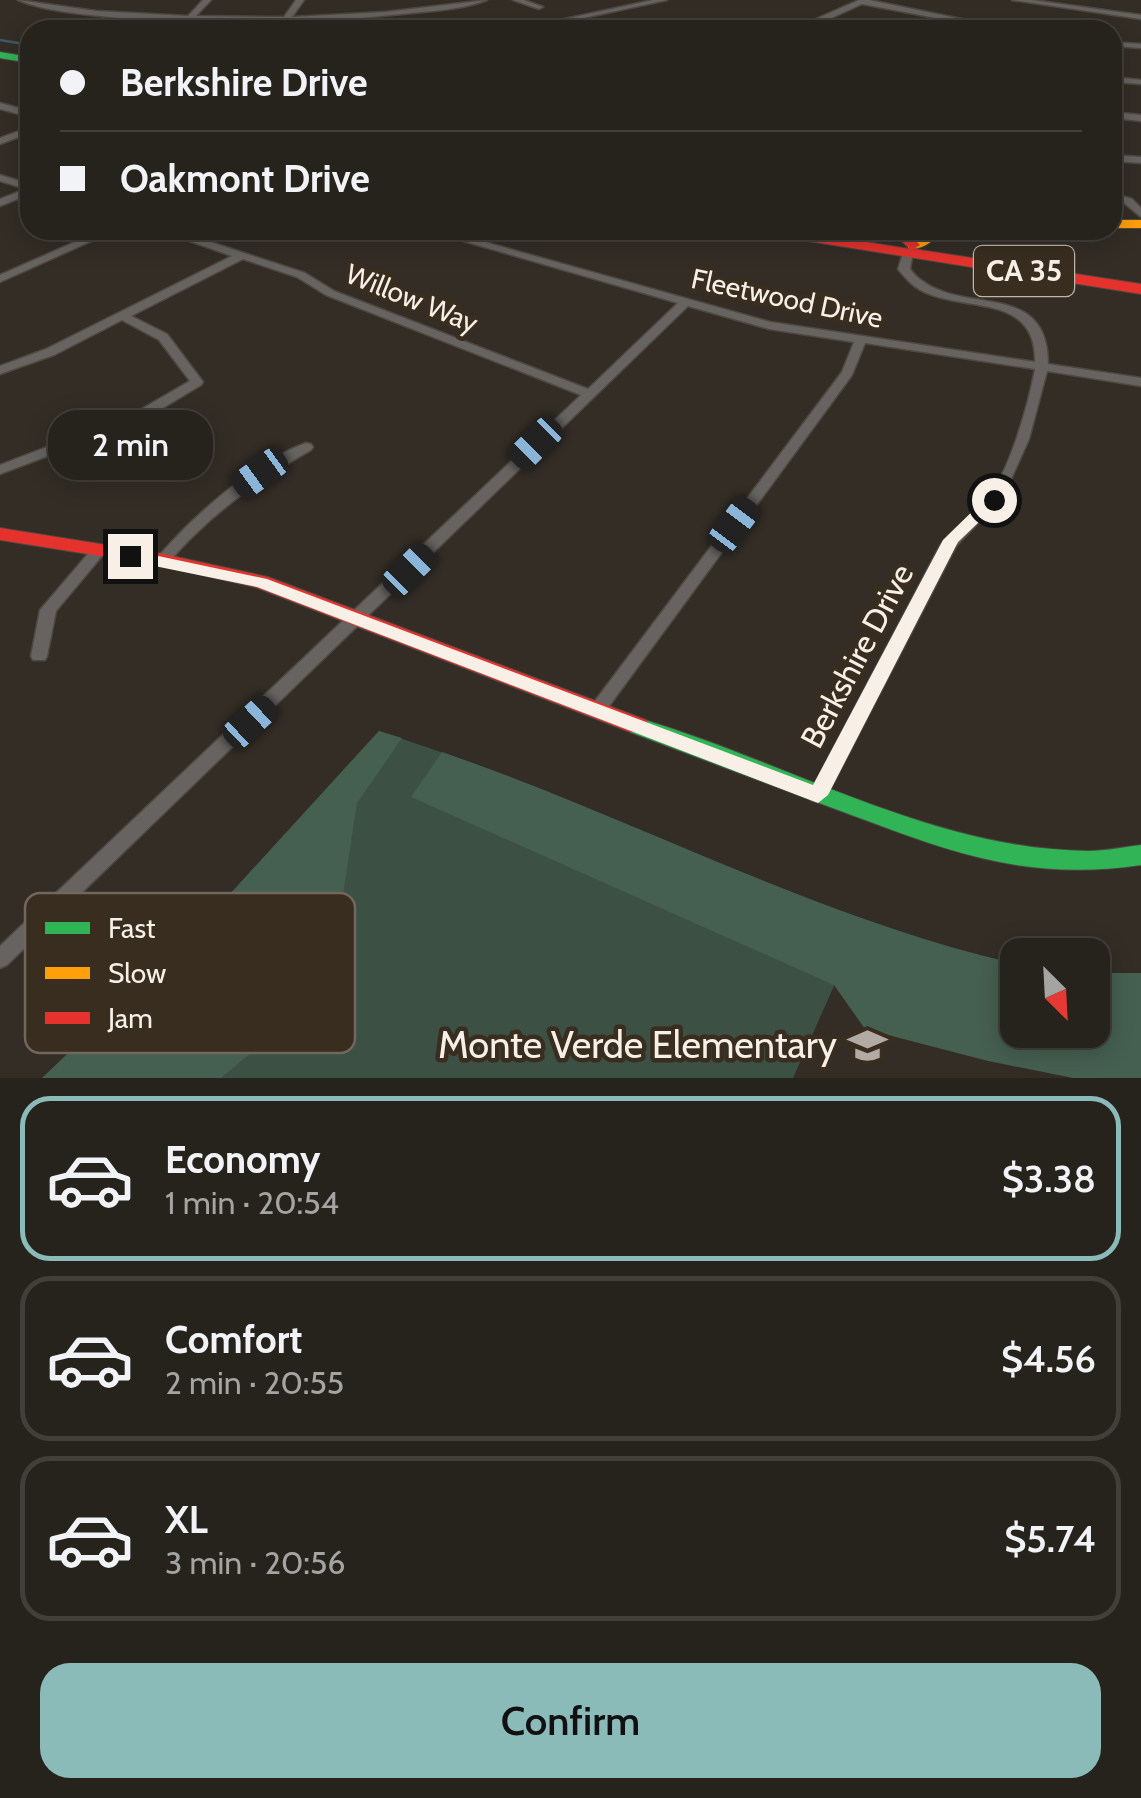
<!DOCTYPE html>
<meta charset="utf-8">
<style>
body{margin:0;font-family:Cabin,sans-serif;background:#2e2a25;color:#f1f3f6;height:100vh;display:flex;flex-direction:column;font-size:38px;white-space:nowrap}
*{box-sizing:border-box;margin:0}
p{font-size:32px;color:#a4a4a3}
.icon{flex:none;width:55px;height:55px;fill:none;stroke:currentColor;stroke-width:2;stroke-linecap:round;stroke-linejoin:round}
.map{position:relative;height:1078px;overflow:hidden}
.side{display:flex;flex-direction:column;background:#26221c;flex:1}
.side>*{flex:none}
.hud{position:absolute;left:20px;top:20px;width:1102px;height:220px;border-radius:30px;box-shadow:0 5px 25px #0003,0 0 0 2px #423f3b;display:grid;align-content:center;height:220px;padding:0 40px;background:#26221c}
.needle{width:65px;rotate:156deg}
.fabs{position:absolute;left:1000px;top:938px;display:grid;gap:20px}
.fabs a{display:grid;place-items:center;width:110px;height:110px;border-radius:20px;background:#26221c;box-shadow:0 5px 25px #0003,0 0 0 2px #423f3b;font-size:50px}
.end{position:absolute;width:45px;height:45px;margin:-22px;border:12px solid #f8efe7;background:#111;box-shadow:0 0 0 5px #111}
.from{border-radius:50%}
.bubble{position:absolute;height:70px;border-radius:30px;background:#26221c;box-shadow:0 5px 25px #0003,0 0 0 2px #423f3b;font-size:32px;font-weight:600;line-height:70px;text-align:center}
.car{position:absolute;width:30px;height:60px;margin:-30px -15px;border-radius:12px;box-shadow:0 0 8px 2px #0007;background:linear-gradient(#222 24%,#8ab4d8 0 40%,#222 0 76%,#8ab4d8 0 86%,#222 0)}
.hud b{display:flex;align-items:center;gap:35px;height:95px;font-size:38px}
.hud b+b{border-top:2px solid #423f3b}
.hud i{width:25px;height:25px;background:#f1f3f6}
ul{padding:18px 0 0;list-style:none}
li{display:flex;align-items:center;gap:30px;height:165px;margin:0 20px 15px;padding:0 20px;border:5px solid #423f3b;border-radius:30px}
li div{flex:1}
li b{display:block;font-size:38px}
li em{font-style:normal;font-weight:600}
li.on{border-color:#8bbbb9}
li>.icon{width:90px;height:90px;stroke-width:1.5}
.action{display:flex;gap:20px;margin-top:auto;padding:20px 40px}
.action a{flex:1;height:115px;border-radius:30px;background:#8bbbb9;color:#111;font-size:40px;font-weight:600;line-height:115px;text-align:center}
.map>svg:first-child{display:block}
</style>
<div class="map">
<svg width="1141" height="1078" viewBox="0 0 1141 1078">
<rect width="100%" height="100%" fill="#332d26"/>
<polygon fill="#3c5044" points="379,731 467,761 863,921 793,1078 42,1078 188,940"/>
<g fill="#455f51">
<polygon points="379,731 402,738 357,803 341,908 331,944 267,1040 221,1078 42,1078 188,940"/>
<path d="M442 752C636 819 816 918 1017 964L1018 1030H1092L1093 973H1141V1078H1073L988 1061 865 1029 834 985 411 797Z"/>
</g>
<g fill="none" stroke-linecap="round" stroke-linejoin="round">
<polyline stroke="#3f5a67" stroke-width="2.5" points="0,40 30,45"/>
<defs>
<g id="street">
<path d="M18 0 96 11 188 16 203 0H211L196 16 284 17 296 0H304L292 17 385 12 487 0C462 10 430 11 403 14 306 24 206 26 109 17 80 14 45 11 18 0Z"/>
<polygon points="513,0 524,0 543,7 539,9"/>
<polygon points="653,0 667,0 528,30 513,30"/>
<polygon points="859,0 869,0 1015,30 999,30 862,4 814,26 766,30 809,22"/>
<polygon points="1012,0 1032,0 1141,15 1141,19"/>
<polygon points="1112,42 1141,44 1141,48 1112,46"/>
<polygon points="1112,77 1141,80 1141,84 1112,82"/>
<polygon points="0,103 30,111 30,117 0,109"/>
<polygon points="1112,112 1141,115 1141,121 1112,118"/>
<polygon points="30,127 30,133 0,144 0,138"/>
<polygon points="1112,155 1141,157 1141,163 1112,161"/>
<polygon points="0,175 30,184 30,194 0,206 0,199 26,189 0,181"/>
<polygon points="1112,193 1132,199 1141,208 1141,217 1124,203 1112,199"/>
<polygon points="102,230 116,230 0,282 0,275"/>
<path d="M158 230H174L305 273 334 291 588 389 678 303 425 230H442L770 322 1035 362C1036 296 972 311 929 294 915 289 907 280 898 269L903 253 908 250 913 253 910 269C913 273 916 277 921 280 965 315 1048 280 1048 364L1141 378V386L1047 371 1029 439 1003 497 956 546 827 795 825 800 818 802 811 800 809 795 940 546C953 528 971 518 985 502 1009 474 1028 406 1035 369L865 343 852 375 604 713H592L589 709 592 705 842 372 854 342 769 329 688 306 7 965 0 968V946L581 395 326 295 297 277 243 259 131 316 167 334 203 382 201 385 143 420 0 474V465L133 414 190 381 159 340 122 320 54 355 0 374V366L46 349 232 256Z"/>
<path d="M306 443 311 444 313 447 311 450C257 481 209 515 168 563H158L155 560 158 557C194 515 254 462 306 443Z"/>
<polygon points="98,546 106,551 56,611 47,656 45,660 33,660 31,656 40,610 93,548"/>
</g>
<g id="fast">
<polygon points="0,52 30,57 30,63 0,58"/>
<path d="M638 718C785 761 933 850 1088 851 1106 851 1124 847 1141 845V865C1019 883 942 848 830 807 763 782 697 757 630 732L626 726 630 720Z"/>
</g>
<g id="slow">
<rect x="1112" y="220" width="29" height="8"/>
<path d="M927 230H941C934 241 922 251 908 248V242L924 235Z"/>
</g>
<g id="jam">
<polygon points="757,230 791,230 910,249 894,234 897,230 913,230 909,234 920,245 914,249 1141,284 1141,294 764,234"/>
<polygon points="0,528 163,554 268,577 646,720 650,726 646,732 630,732 255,587 163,566 0,540"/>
</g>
</defs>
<use href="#street" stroke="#4e4842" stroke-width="3"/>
<use href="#fast" stroke="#4e4842" stroke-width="2"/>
<use href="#slow" stroke="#4e4842" stroke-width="2"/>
<use href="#jam" stroke="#4e4842" stroke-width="2"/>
<use href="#street" fill="#666360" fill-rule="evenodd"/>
<use href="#fast" fill="#30b455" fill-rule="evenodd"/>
<use href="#slow" fill="#ff9f0a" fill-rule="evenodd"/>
<use href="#jam" fill="#e5322d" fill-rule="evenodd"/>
</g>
<polygon fill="#f8efe7" points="988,496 1002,500 958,542 828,795 818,803 257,587 130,561 122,556 130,550 267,579 813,785 943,540"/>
<defs>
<symbol id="school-bare" viewBox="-9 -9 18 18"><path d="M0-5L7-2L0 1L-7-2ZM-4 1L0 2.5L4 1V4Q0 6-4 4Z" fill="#b3aba3" stroke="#392d20" stroke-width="2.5" paint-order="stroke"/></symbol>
</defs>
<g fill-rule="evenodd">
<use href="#school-bare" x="840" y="1018" width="55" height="55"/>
</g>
<g text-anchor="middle" stroke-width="9" stroke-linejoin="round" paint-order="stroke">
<g font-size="28" fill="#f8efe7" stroke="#392d20">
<text transform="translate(412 298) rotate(22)" y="10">Willow Way</text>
<text transform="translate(787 298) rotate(12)" y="10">Fleetwood Drive</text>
</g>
<rect fill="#392d20" stroke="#bfb5ab" stroke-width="2.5" x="974" y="246" width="100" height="50" rx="8"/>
<g font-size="30" font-weight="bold" fill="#f8efe7">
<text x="1024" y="281">CA 35</text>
</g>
<g font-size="32" fill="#f8efe7" stroke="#392d20">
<text transform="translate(857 656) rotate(-62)" y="11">Berkshire Drive</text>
</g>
<g font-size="38" fill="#f8efe7" stroke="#392d20" text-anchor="end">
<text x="837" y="1058">Monte Verde Elementary</text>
</g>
</g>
<rect x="25" y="893" width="330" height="160" rx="15" fill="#392d20" stroke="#72675c" stroke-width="2.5"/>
<rect x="45" y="922" width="45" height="12" fill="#30b455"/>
<rect x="45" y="967" width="45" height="12" fill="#ff9f0a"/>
<rect x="45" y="1012" width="45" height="12" fill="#e5322d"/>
<g font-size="28" fill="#f8efe7">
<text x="108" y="938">Fast</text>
<text x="108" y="983">Slow</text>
<text x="108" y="1028">Jam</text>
</g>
</svg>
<div class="fabs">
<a><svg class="needle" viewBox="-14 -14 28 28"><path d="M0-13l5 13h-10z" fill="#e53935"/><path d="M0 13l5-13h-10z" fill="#a4a4a3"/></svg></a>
</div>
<i class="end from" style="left:994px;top:500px"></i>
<i class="end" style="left:130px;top:556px"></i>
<div class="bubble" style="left:48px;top:410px;width:165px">2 min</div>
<i class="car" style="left:536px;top:443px;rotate:225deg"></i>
<i class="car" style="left:260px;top:473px;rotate:234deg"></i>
<i class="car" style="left:734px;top:525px;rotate:37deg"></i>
<i class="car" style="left:409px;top:570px;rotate:45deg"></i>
<i class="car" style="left:250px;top:722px;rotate:47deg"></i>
<div class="hud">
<b><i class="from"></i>Berkshire Drive</b>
<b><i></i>Oakmont Drive</b>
</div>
</div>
<section class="side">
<ul>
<li class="on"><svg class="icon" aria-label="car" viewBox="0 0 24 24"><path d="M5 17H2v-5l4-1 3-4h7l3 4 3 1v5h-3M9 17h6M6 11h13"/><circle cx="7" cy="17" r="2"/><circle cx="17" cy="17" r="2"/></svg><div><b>Economy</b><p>1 min · 20:54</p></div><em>$3.38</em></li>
<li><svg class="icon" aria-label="car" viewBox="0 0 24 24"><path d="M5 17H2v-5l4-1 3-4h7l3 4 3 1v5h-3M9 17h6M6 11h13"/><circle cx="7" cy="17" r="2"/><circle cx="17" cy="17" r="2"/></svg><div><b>Comfort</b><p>2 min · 20:55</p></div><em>$4.56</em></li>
<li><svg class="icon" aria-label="car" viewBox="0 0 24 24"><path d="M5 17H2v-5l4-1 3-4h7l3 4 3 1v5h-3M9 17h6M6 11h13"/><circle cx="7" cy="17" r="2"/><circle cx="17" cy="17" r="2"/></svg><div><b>XL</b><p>3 min · 20:56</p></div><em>$5.74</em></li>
</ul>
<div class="action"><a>Confirm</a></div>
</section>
